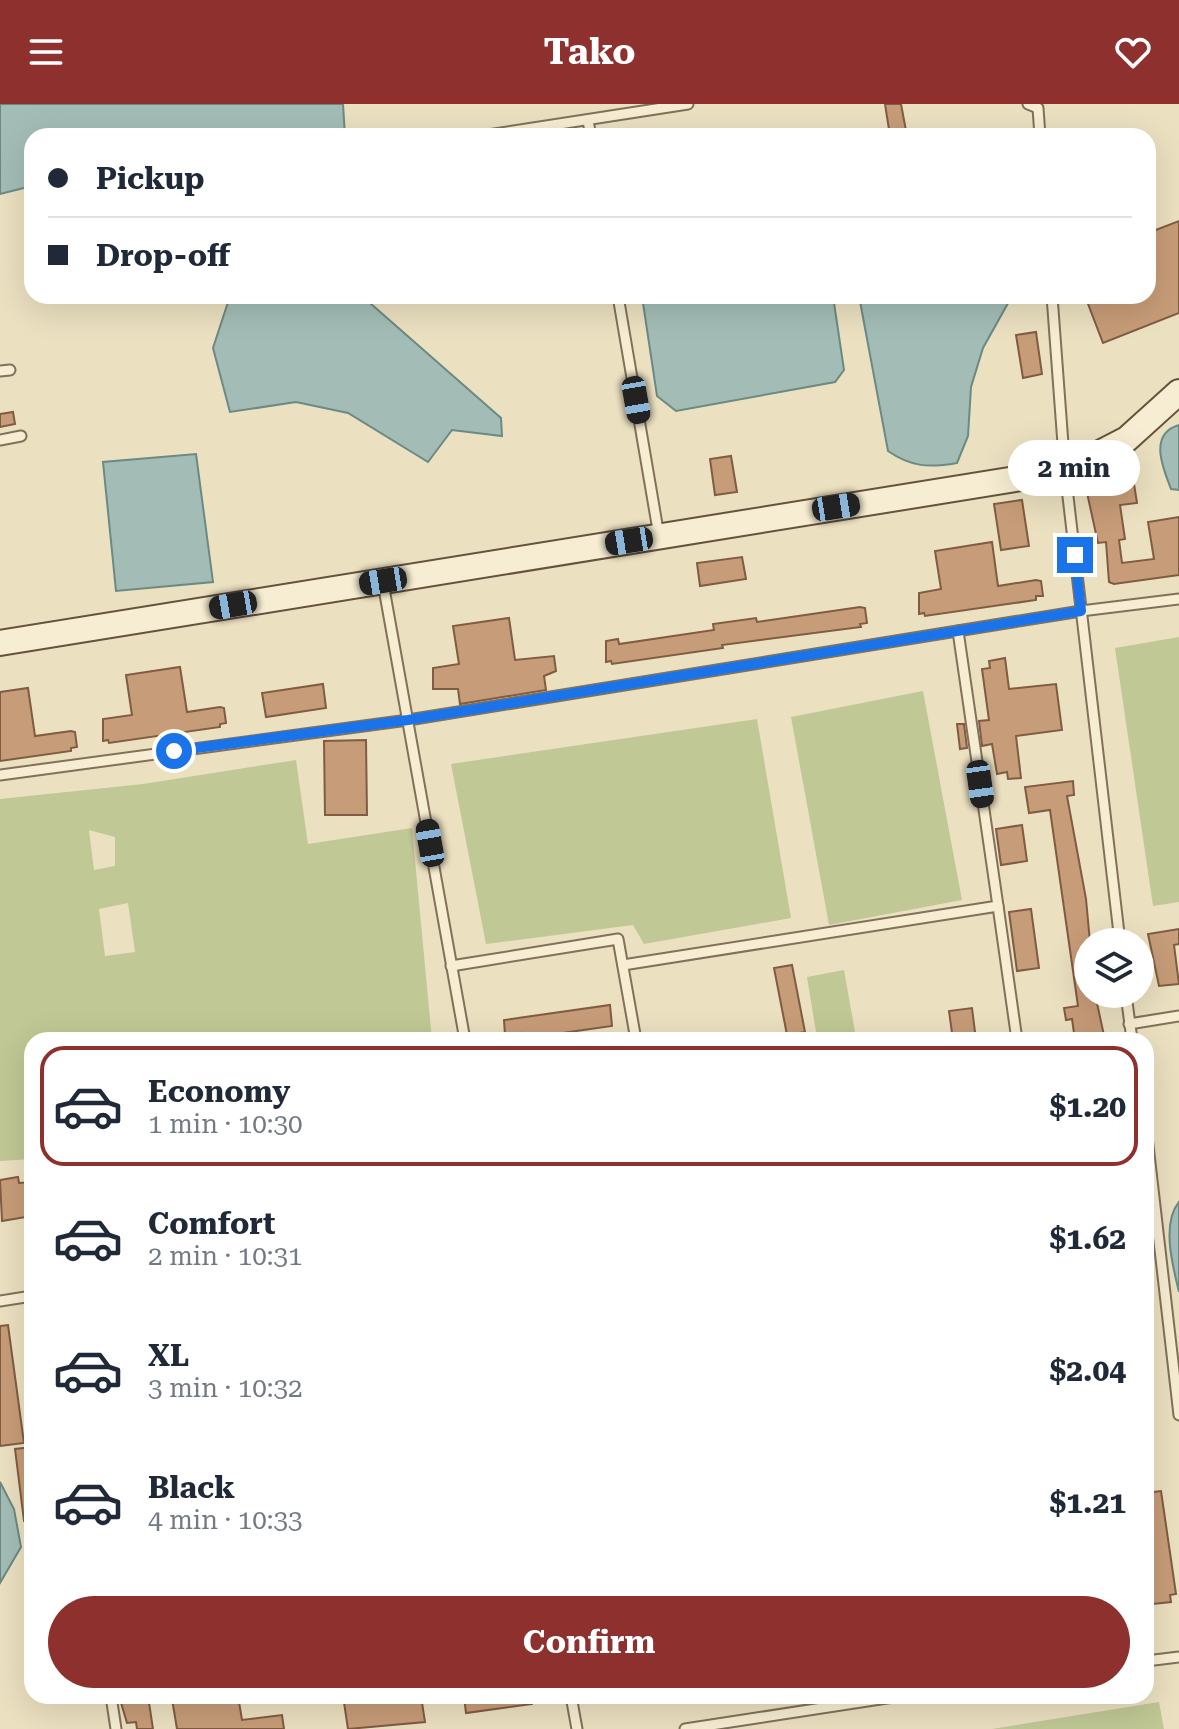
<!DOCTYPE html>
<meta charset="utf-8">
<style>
body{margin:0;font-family:"Roboto Serif",serif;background:#f6f6f7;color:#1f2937;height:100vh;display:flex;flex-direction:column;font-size:30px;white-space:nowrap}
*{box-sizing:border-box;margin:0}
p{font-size:26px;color:#747a83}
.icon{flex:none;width:44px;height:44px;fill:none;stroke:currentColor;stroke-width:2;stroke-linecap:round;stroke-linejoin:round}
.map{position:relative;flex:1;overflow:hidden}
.details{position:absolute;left:24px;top:928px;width:1130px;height:672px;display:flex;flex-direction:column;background:#fff;border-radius:24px;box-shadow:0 8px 32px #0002}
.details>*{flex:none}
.guide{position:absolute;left:24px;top:24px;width:1132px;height:176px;border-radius:24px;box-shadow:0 8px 32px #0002;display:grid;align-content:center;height:176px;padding:0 24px;background:#fff}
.tools{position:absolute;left:1074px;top:824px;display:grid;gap:16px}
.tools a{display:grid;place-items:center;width:80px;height:80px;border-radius:50%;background:#fff;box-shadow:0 8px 32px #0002;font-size:40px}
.end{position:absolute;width:36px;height:36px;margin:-18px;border:10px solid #1a73e8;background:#fff;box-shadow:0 0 0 4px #fff}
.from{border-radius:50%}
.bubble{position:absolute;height:56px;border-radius:28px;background:#fff;box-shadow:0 8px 32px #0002;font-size:26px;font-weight:700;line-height:56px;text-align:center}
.car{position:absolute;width:24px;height:48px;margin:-24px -12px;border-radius:10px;box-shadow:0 0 6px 2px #0007;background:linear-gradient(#222 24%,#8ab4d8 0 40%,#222 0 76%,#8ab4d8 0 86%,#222 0)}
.guide b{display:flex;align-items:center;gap:28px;height:76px;font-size:30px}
.guide b+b{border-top:2px solid #e0e1e3}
.guide i{width:20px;height:20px;background:#1f2937}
ul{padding:14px 0 0;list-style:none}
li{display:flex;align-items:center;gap:24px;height:120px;margin:0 16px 12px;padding:0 8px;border:4px solid transparent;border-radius:24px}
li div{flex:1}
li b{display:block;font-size:30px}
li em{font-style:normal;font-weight:700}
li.on{border-color:#8e302d}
li>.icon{width:72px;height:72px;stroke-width:1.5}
.cta{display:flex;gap:16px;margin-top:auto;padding:16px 24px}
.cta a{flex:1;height:92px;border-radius:48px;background:#8e302d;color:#fff;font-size:32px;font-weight:700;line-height:92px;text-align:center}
header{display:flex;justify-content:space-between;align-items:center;height:104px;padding:0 24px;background:#8e302d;color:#fff;font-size:36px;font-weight:700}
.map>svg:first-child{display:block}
</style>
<header><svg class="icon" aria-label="menu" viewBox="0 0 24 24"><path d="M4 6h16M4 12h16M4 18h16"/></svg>Tako<svg class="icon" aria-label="heart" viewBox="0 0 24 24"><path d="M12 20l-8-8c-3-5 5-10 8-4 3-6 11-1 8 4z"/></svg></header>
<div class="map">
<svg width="1179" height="1625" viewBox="0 0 1179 1625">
<rect width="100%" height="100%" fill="#ebe0c0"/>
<g fill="#c0c895" fill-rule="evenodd">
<polygon points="1179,533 1179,798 1153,802 1115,544"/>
<polygon points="923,587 962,796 829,821 791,613"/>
<polygon points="757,615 791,814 644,840 633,821 486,840 451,660"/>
<path d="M296 656 308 740 412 724 432 936H32V1055L0 1057V695L143 680ZM89 726 115 733V762L94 766ZM128 799 135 848 105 852 99 805Z"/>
<polygon points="844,866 855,928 817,934 807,873"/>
<polygon points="1159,1598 1164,1625 992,1625"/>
</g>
<g fill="#a3bdb6" stroke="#6b8a83" stroke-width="2">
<polygon points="0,0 343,0 345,32 32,32 32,82 0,90"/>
<polygon points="230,192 362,192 501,314 502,332 452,326 428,358 348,309 296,298 230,308 213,244"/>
<polygon points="648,192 833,192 844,266 835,278 676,307 657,292 643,199"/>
<path d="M859 192H1012L983 244 971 283 968 332 957 359C929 364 911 363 888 347Z"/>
<path d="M1179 321V386L1171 385C1163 364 1148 330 1179 321Z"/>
<polygon points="196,350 213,478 116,487 103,358"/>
<path d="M1179 1098V1188C1173 1163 1161 1120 1179 1098Z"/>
<polygon points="0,1378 14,1405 21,1443 0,1479"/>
</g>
<g fill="#c79c78" stroke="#805c41" stroke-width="2">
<polygon points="885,0 901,0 907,32 890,32"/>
<polygon points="1179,117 1179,209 1103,239 1085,192 1148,192 1148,129"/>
<polygon points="1036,228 1042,270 1023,274 1016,231"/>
<polygon points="13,308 15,320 0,323 0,310"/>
<polygon points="731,352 737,388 715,391 710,355"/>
<polygon points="1132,367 1137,399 1120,401 1125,435 1119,436 1122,459 1154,455 1148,418 1179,413 1179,471 1114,480 1109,478 1106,438 1098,439 1084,375"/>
<polygon points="1022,396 1029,442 1001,446 994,400"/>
<polygon points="992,438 998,482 1036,476 1041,477 1043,492 1036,492 1036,496 925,512 924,509 919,510 919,489 941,485 935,447"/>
<polygon points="742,453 746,475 700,482 697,459"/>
<polygon points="860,503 865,504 867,519 860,520 861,523 722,541 723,544 612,560 611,557 606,558 606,537 618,535 619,540 714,526 713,520 756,514 757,518"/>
<polygon points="509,514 515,556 554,552 556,567 544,572 546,586 460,600 458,585 433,585 433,564 459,560 453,522"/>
<polygon points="1005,554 1009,585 1056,580 1062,626 1016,632 1021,674 1008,675 1007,668 997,670 992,640 982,642 979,617 989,616 982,565 990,564 989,557"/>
<polygon points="180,563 187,608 220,603 224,604 226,619 220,620 220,623 109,639 108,636 103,637 103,615 132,611 126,571"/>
<polygon points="323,580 326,604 266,613 262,589"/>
<polygon points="28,584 35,632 71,627 75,628 77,643 71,644 71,647 0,657 0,588"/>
<polygon points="957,620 964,620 967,644 960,645"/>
<polygon points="366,636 367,711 325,711 324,637"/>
<polygon points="1073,677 1074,691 1067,692 1086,795 1090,838 1088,890 1095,890 1105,936 1075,936 1072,915 1066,916 1064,904 1078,902 1050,706 1029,709 1025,683"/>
<polygon points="1022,721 1027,757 1001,761 996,725"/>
<polygon points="1031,805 1039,864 1017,867 1009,808"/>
<polygon points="1179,825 1179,840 1174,841 1179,880 1159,882 1148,830"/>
<polygon points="792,861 805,928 787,931 774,864"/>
<polygon points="610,901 612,922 520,935 520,929 505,931 504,916"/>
<polygon points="972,904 976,936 953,936 949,907"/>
<polygon points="18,1073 19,1079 32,1078 32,1112 2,1117 0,1076"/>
<polygon points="8,1221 24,1339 0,1342 0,1222"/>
<polygon points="32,1343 32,1416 24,1417 15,1345"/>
<polygon points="1161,1387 1176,1490 1170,1491 1171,1498 1153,1500 1146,1456 1146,1389"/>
<polygon points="119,1592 148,1592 153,1625 137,1625 136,1618 127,1619"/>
<polygon points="192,1592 238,1592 242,1616 282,1611 284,1625 177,1625 172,1595"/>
<polygon points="343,1592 421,1592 425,1618 348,1625"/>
<polygon points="464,1592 531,1592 532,1600 466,1609"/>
</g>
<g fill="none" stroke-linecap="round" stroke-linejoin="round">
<defs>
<g id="lane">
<polyline points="1028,0 1038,4 1040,32"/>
<polyline points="588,17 591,32"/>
<polyline points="481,32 688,0"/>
<polyline points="618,192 659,432"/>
<polyline points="1052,192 1065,367 1120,838"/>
<polyline points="0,267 10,266"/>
<polyline points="0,336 21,332"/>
<polyline points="383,479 465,936"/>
<polyline points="958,527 998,802"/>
<polyline points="0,671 408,616 1081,507 1179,495"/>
<polyline points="623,861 998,802 1017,936"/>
<polyline points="451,862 618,835 636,936"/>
<polyline points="1126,890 1132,936"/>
<polyline points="1129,920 1179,912"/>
<polyline points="1146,1024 1179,1311"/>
<polyline points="0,1197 32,1192"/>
<polyline points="1146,1557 1179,1553"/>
<polyline points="111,1592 116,1625"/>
<polyline points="571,1592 577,1625"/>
<polyline points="685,1625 900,1592"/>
</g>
<polyline id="secondary" points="0,539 1065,367 1127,335 1179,288"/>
</defs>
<use href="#lane" stroke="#827159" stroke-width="13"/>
<use href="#secondary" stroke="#64523d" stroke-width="28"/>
<use href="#lane" stroke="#f6edd2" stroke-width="9"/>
<use href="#secondary" stroke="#f6edd2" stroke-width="24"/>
</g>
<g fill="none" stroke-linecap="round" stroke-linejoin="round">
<polyline stroke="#1a73e8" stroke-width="10" points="174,647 408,616 1081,507 1075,451"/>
</g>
</svg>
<div class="tools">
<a><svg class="icon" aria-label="layers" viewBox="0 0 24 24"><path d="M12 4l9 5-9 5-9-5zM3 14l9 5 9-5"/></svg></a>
</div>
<i class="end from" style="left:174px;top:647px"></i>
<i class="end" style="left:1075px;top:451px"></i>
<div class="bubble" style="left:1008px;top:336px;width:132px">2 min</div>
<i class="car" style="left:636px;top:296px;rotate:170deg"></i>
<i class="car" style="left:836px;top:403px;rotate:81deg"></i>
<i class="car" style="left:629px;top:437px;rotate:261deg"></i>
<i class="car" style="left:383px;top:477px;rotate:261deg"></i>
<i class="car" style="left:233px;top:501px;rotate:260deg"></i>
<i class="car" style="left:980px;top:680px;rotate:172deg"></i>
<i class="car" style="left:430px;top:739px;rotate:350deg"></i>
<div class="guide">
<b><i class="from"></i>Pickup</b>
<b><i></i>Drop-off</b>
</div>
<section class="details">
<ul>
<li class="on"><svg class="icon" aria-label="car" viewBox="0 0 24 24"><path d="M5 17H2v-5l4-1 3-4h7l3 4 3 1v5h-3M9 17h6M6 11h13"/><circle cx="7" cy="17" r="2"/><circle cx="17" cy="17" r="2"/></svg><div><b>Economy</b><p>1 min · 10:30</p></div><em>$1.20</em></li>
<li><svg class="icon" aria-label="car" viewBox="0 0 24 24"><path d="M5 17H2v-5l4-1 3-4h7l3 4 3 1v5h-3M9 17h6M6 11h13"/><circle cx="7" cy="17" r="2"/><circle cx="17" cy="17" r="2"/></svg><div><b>Comfort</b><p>2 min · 10:31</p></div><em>$1.62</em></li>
<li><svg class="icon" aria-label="car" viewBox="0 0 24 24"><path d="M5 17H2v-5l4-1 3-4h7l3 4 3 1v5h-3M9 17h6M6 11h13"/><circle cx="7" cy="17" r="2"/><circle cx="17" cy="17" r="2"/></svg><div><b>XL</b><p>3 min · 10:32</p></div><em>$2.04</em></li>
<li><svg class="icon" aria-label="car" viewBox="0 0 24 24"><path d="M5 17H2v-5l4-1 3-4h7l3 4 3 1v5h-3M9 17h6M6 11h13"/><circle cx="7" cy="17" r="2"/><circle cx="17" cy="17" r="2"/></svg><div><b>Black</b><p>4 min · 10:33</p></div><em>$1.21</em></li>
</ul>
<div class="cta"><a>Confirm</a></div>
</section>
</div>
